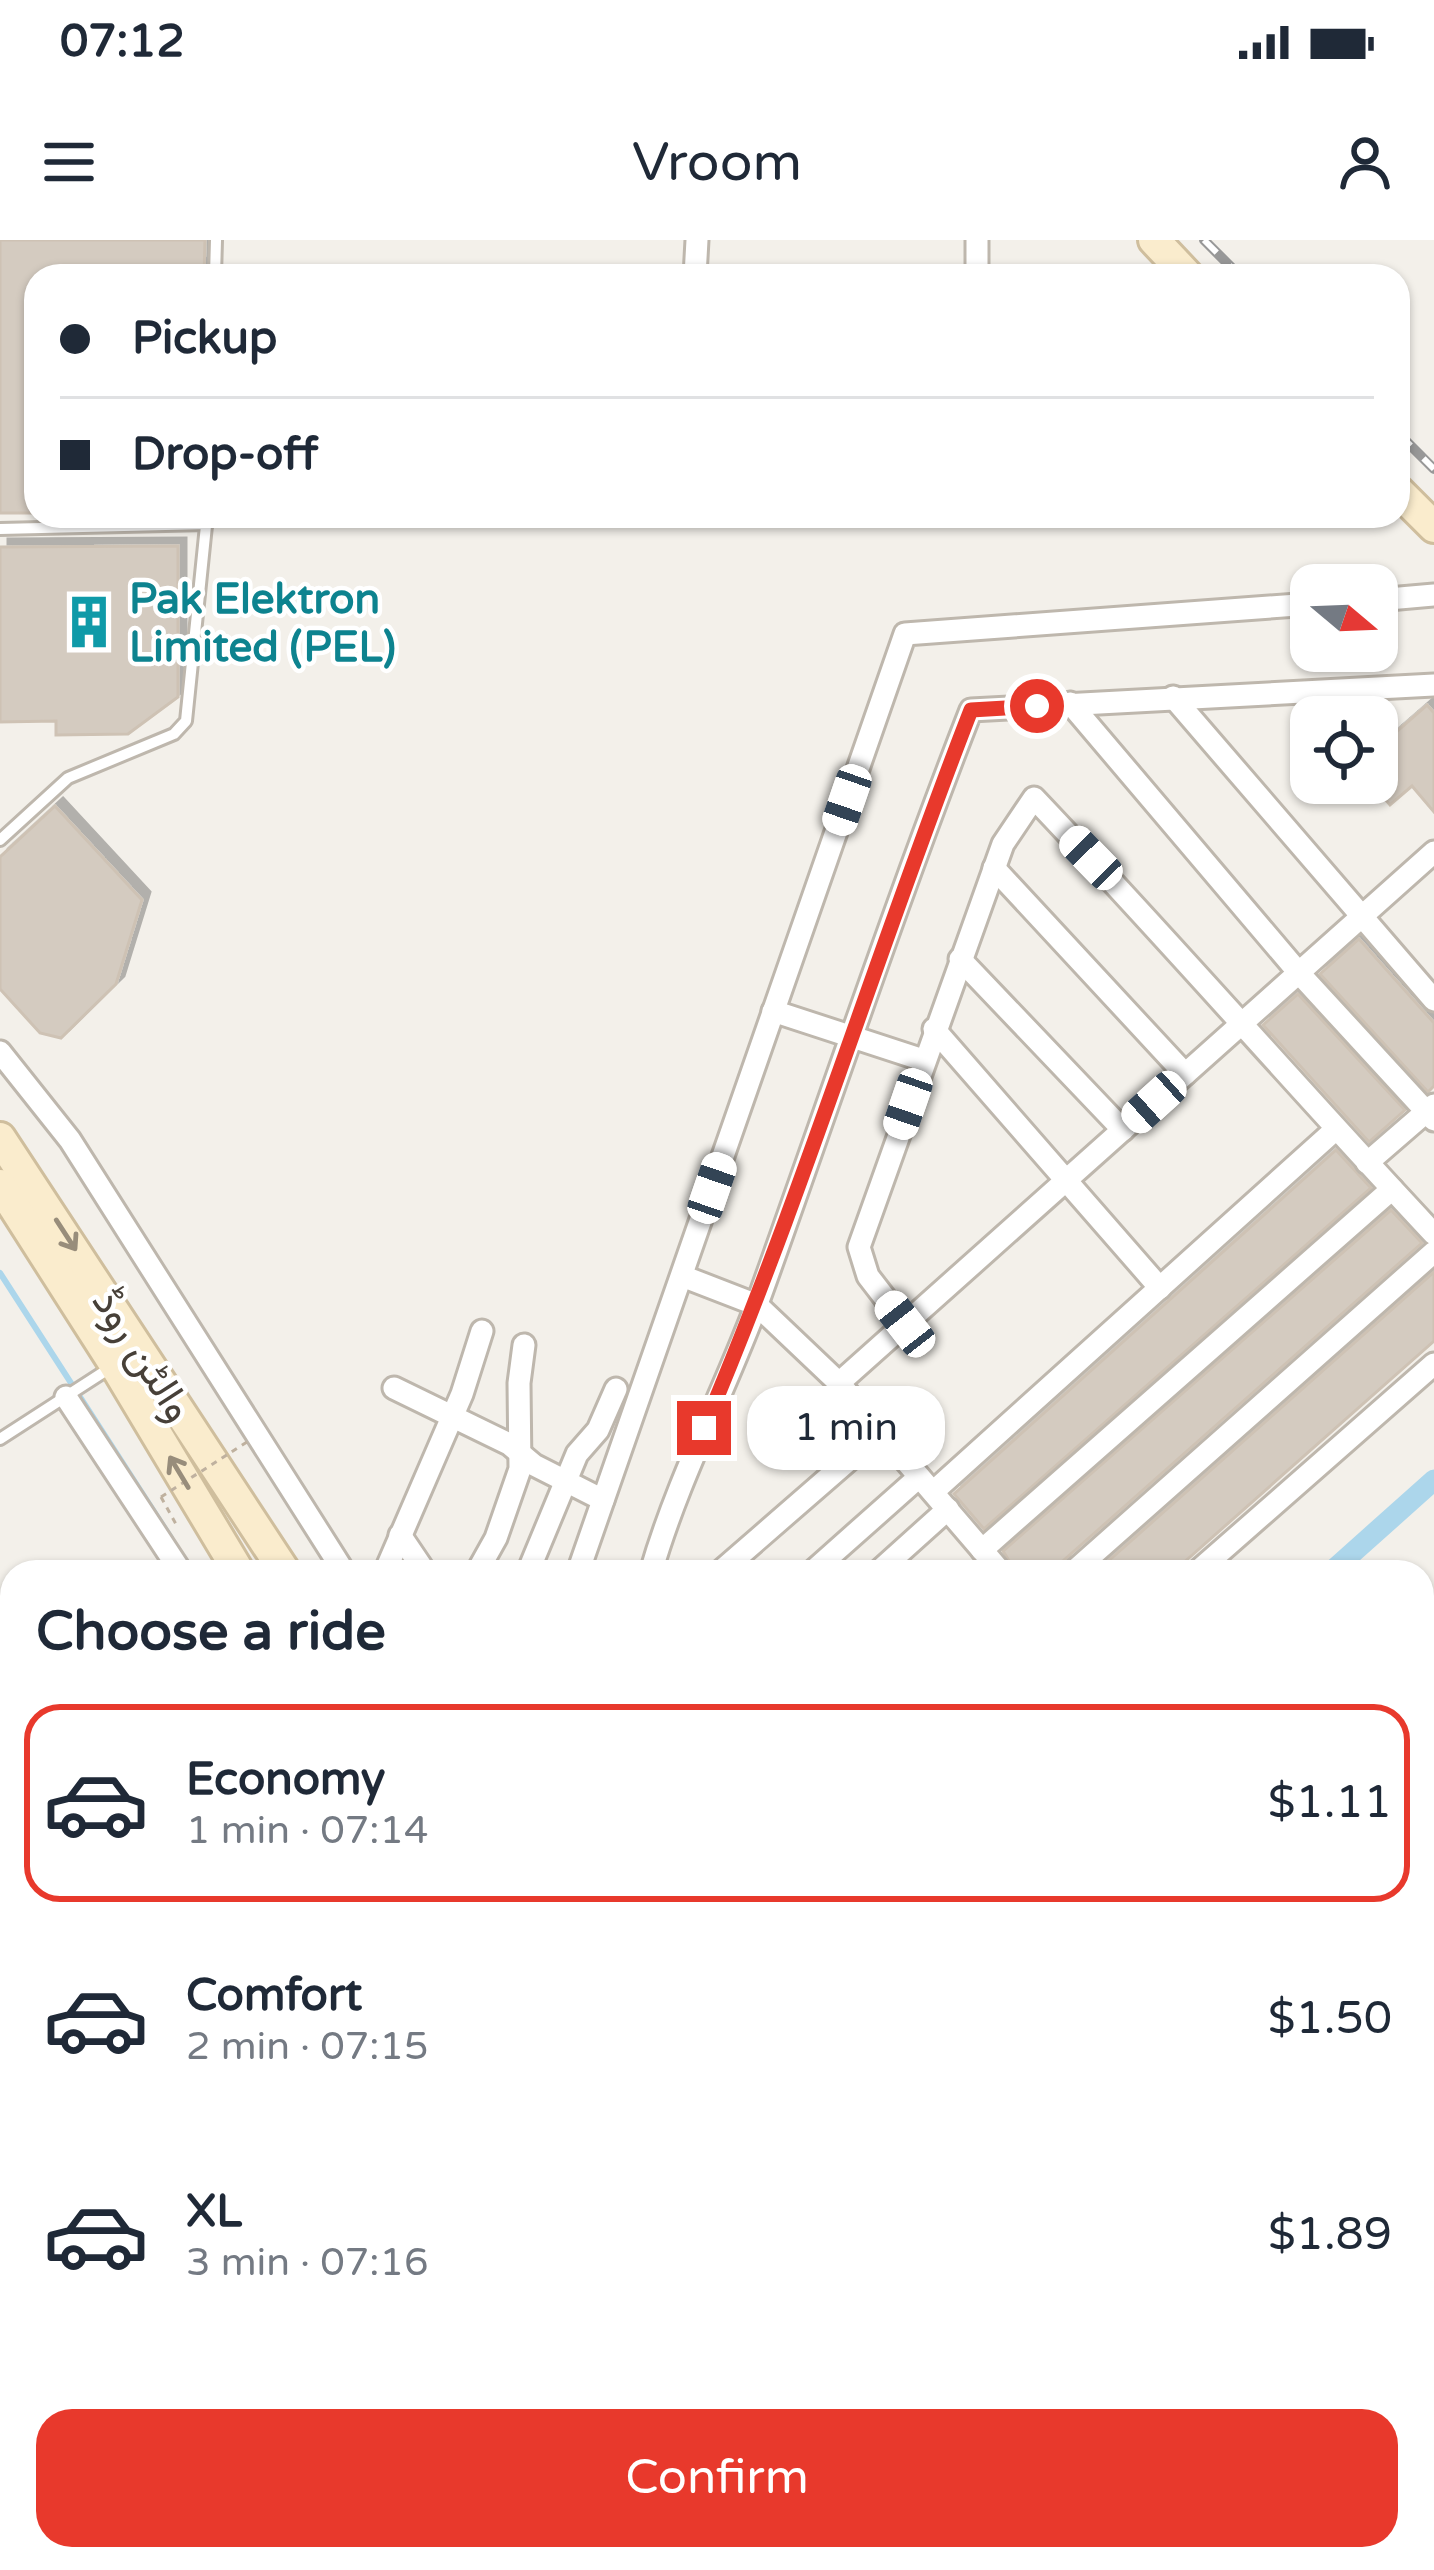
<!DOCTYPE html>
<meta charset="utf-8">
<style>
body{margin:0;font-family:"Varela Round",Vazirmatn,sans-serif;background:#f2f2f3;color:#1f2937;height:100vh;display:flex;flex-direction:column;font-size:45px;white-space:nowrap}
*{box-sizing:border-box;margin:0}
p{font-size:39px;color:#747a83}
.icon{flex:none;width:66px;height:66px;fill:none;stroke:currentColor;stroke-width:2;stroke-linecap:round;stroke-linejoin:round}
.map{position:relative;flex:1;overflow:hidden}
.side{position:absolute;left:0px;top:1320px;width:1434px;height:1011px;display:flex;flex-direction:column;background:#fff;border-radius:36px 36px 0 0;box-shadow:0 3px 9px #0004}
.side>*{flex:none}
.hud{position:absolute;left:24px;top:24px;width:1386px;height:264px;border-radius:36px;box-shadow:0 3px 9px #0004;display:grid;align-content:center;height:264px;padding:0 36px;background:#fff}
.needle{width:78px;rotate:109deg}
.buttons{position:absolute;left:1290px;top:324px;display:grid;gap:24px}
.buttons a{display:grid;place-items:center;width:108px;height:108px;border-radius:24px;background:#fff;box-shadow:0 3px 9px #0004;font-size:60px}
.end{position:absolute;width:54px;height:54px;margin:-27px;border:15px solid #e8392c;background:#fff;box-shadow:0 0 0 6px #fff}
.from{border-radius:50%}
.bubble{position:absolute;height:84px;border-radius:36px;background:#fff;box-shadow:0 3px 9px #0004;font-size:39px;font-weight:600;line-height:84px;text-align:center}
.car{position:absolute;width:36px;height:72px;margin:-36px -18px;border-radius:15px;box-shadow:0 0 9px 3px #0007;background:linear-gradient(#fff 24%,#345 0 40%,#fff 0 76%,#345 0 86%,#fff 0)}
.hud b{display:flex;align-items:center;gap:42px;height:114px;font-size:45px}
.hud b+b{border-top:3px solid #e0e1e3}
.hud i{width:30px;height:30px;background:#1f2937}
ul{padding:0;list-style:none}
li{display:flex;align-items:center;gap:36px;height:198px;margin:0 24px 18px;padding:0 12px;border:6px solid transparent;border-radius:36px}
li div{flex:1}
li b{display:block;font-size:45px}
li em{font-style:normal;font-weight:600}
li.current{border-color:#e8392c}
li>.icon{width:108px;height:108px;stroke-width:1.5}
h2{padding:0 36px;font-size:54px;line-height:144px}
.cta{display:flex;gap:24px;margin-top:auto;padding:24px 36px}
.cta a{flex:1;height:138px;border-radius:36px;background:#e8392c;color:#fff;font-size:48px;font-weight:600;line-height:138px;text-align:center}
.status{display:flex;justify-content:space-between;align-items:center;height:84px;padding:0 60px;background:#fff;direction:ltr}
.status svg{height:33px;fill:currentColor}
header{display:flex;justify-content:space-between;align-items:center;height:156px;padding:0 36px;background:#fff;font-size:54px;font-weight:600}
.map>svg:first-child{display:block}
</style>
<div class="status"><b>07:12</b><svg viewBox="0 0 49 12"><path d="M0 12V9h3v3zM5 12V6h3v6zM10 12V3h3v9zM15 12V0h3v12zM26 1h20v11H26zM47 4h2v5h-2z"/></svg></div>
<header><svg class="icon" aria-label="menu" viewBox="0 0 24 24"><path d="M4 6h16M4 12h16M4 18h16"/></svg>Vroom<svg class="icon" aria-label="person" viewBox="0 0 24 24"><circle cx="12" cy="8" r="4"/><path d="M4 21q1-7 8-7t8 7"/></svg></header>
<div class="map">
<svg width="1434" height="2330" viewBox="0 0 1434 2330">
<defs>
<filter id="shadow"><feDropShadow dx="8" dy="-8" stdDeviation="0" flood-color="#0004"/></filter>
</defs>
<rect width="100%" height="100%" fill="#f3f0ea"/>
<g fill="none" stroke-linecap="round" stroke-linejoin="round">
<g stroke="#acd6eb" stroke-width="6">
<polyline points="0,1033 171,1298"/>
<polyline points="802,2319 808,2330"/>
</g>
<polyline stroke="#acd6eb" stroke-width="21" points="1331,1332 1434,1240"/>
</g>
<g fill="#d4cbc0" stroke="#cec2b4" stroke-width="3" filter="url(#shadow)">
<polygon points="0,0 205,0 204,36 36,36 36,273 0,273"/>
<polygon points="178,306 178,457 128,494 56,495 56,481 0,482 0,307"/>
<polygon points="1427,465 1434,473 1434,572 1412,546 1390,565 1372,544 1394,525 1379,507"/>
<polygon points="55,566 142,660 116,744 61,798 40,793 0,749 0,617"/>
<polygon points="1359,699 1434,783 1434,846 1428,852 1320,734"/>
<polygon points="1298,754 1405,870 1369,902 1263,785"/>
<polygon points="1336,910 1371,948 984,1289 954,1254"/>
<polygon points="1391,970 1422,1003 1063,1321 1058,1332 1016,1332 1003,1311"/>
<polygon points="1434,1032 1434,1101 1173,1332 1096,1332"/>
</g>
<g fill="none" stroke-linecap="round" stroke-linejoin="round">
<defs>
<g id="service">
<polyline points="215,36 216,0"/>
<polyline points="0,289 207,284"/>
<polyline points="0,600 68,538 174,494 186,481 207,276"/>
<polyline points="0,1199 113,1126"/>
<polyline points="6,1697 12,1681"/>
<polyline points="0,1933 12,1938"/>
<polyline points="0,2055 12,2051"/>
<polyline points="707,2328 708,2330"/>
<polyline points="272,2330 282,2319"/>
</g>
<g id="minor">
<polyline points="695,36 697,0"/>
<polyline points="977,36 977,0"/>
<polyline points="1377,360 1434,355"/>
<polyline points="1173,457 1434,760"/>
<polyline points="1070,463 1299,733 1434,880"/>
<polyline points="994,628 1185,834"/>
<polyline points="960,719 1123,890"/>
<polyline points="773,771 923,820"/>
<polyline points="934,789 1160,1048"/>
<polyline points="0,812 70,900 344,1332"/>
<polyline points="1367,923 1434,865"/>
<polyline points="682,1036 757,1065 839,1143 1001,1332"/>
<path d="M905 1084 868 1036 859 1007 1003 604 1034 558C1170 701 1299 850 1434 994"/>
<polyline points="839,1143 1434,612"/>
<polyline points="394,1148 509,1204 534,1225 603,1260"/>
<polyline points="66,1157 181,1332"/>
<polyline points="933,1252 1336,889"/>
<polyline points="400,1295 425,1332"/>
<polyline points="982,1310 1392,949"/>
<polyline points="385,1332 462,1154 482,1091"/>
<polyline points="477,1332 496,1298 520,1229 519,1143 524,1105"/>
<polyline points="528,1332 577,1214 598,1190 616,1149"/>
<polyline points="578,1332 905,394 1311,364"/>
<path d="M651 1332C679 1235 727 1147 761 1053 831 858 896 662 971 470L1434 445"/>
<polyline points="720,1332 881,1192"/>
<polyline points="812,1332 919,1237"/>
<polyline points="878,1332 948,1269"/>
<polyline points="1073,1332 1434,1012"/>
<polyline points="1197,1332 1434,1124"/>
<polyline points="1422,1435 1434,1424"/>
<polyline points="1422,1672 1434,1662"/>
<polyline points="1424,1985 1434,1998"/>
<polyline points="393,2319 400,2330"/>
<polyline points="789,2319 796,2330"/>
<polyline points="954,2319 961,2330"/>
</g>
<g id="secondary">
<polyline points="1154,0 1188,36"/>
<polyline points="1398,251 1434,287"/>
<polyline points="0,898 285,1332"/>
<polyline points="0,945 115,1125 239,1332"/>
<polyline points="847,2319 854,2330"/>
<polyline points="894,2319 901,2330"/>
</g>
</defs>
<use href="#service" stroke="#beb7ad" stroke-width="16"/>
<use href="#minor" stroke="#beb7ad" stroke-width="27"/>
<use href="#secondary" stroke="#cfbe9d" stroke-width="36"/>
<polyline stroke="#bfb19f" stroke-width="3" stroke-dasharray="6 6" stroke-linecap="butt" points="161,1257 177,1286"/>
<use href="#service" stroke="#fff" stroke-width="10"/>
<use href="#minor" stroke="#fff" stroke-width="21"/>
<use href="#secondary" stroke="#faeccd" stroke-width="30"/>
<defs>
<g id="rail">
<polyline points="1204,0 1240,36"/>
<polyline points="1398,193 1434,229"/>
</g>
</defs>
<use href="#rail" stroke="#989898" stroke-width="10"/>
<use href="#rail" stroke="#fff" stroke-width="6" stroke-dasharray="18" stroke-linecap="butt"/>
<polyline stroke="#bfb19f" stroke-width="3" stroke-dasharray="6 6" stroke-linecap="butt" points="161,1257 247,1202"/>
</g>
<defs><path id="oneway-shaft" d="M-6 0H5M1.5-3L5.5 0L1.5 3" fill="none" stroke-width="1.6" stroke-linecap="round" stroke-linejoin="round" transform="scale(3)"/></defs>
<g stroke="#988d7b">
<use href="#oneway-shaft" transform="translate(66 995) rotate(57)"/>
<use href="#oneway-shaft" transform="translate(179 1232) rotate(-121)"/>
</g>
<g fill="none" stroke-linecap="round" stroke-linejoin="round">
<path stroke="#e8392c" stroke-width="15" d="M704 1188C804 952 878 708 971 470L1037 466"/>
</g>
<defs>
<symbol id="building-bare" viewBox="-9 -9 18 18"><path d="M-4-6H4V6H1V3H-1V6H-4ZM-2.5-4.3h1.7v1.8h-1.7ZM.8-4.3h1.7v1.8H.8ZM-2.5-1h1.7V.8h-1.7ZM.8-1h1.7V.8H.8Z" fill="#0f9aa8" stroke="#fff" stroke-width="2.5" paint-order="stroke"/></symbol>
</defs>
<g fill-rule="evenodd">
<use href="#building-bare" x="51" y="344" width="76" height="76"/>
</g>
<g text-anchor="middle" stroke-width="9" stroke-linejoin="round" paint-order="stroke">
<g font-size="42" font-weight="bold" fill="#0d838f" stroke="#fff" text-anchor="start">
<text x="129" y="373">Pak Elektron<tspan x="129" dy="48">Limited (PEL)</tspan></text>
</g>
<g font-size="42" fill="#474038" stroke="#fff">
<text transform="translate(144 1114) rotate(57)" y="15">والٹن روڈ</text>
</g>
</g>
</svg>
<div class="buttons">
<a><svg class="needle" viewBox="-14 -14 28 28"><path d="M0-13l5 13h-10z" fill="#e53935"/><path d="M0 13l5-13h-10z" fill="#747a83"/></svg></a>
<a><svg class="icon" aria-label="locate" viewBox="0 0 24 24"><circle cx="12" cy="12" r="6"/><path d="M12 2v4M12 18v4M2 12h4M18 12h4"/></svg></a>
</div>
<i class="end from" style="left:1037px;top:466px"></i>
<i class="end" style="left:704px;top:1188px"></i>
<div class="bubble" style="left:747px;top:1146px;width:198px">1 min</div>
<i class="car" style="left:847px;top:560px;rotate:199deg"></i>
<i class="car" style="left:1091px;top:618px;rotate:316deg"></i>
<i class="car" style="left:1154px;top:862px;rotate:228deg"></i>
<i class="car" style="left:908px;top:864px;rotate:199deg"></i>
<i class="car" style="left:712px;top:948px;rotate:19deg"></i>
<i class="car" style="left:905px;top:1084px;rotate:322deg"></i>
<div class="hud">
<b><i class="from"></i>Pickup</b>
<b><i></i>Drop-off</b>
</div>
<section class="side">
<h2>Choose a ride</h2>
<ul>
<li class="current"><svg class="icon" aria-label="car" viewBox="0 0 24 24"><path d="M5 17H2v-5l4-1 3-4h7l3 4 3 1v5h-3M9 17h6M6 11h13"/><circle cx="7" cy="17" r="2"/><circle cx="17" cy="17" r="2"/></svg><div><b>Economy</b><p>1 min · 07:14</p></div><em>$1.11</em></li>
<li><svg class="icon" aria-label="car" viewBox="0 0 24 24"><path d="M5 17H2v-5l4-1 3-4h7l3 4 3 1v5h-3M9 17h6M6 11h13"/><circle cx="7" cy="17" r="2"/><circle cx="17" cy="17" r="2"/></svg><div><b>Comfort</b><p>2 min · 07:15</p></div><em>$1.50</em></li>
<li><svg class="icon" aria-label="car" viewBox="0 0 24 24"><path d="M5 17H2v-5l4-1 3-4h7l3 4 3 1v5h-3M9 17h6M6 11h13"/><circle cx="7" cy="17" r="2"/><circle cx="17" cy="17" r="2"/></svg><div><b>XL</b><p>3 min · 07:16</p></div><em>$1.89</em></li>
</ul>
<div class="cta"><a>Confirm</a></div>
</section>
</div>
